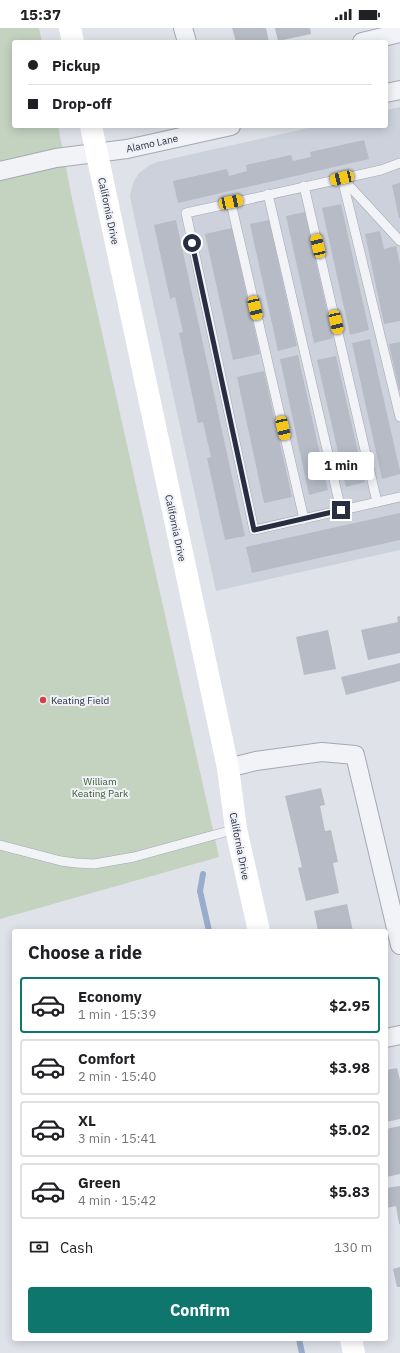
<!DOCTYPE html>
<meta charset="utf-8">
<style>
body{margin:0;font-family:"IBM Plex Sans",sans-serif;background:#f2f2f2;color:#202124;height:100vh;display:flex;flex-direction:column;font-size:15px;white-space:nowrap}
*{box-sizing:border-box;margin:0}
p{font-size:13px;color:#757577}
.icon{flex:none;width:22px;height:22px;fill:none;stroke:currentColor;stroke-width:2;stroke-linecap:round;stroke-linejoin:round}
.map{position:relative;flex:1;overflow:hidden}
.side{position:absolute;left:12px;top:901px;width:376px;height:412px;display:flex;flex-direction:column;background:#fff;border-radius:4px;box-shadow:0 2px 10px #0003}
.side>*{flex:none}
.guide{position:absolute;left:12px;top:12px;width:376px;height:88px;border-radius:4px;box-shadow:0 2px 10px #0003;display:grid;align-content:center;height:88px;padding:0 16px;background:#fff}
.end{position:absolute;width:18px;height:18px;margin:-9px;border:5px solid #272e41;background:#fff;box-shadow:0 0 0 2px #fff}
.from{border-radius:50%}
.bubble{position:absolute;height:28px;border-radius:4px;background:#fff;box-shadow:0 2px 10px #0003;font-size:13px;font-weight:700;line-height:28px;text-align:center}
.car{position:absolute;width:12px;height:24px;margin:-12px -6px;border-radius:5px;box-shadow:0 0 3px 1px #0007;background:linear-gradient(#f5c518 24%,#345 0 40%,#f5c518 0 76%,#345 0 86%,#f5c518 0)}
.guide b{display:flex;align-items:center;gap:14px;height:38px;font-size:15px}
.guide b+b{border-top:1px solid #e0e0e0}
.guide i{width:10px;height:10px;background:#202124}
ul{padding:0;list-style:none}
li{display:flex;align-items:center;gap:12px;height:56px;margin:0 8px 6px;padding:0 8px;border:2px solid #e0e0e0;border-radius:4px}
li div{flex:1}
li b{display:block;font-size:15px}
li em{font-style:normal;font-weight:700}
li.on{border-color:#0f766e}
li>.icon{width:36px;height:36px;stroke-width:1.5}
h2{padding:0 16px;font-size:18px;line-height:48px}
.pay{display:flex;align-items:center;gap:10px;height:44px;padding:0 16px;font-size:15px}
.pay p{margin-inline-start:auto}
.cta{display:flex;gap:8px;margin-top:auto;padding:8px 16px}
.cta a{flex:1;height:46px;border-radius:4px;background:#0f766e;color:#fff;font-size:16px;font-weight:700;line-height:46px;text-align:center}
.status{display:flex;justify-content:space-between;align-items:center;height:28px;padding:0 20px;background:#fff;direction:ltr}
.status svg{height:11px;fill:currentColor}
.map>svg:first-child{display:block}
</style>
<div class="status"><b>15:37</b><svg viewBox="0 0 49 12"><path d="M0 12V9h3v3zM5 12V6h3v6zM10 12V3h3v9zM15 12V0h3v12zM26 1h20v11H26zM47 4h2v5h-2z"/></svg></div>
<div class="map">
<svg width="400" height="1325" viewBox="0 0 400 1325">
<rect width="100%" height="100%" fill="#dfe2e9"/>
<polygon fill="#cdd1db" points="400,79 400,522 216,563 133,183 130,167 133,155 139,145 150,137 157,134 317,98 386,98 386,82"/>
<polygon fill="#c3d3c0" points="0,0 39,0 42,14 14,14 14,98 58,98 71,166 219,829 0,891"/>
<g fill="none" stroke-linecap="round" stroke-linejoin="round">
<g stroke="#98accb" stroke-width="6">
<polyline points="203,846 200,863 209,903"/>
<polyline points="299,1311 302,1325"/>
</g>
</g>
<g fill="#b6bbc6">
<polygon points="232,0 266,0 269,14 236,14"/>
<polygon points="275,0 310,0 311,6 278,13"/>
<polygon points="364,112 369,131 178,175 173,153 227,141 229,148 247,143 246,137 291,127 293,133 311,129 310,124"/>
<polygon points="400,155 400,190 399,190 392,157"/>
<polygon points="341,176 369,302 350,307 322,180"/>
<polygon points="305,184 333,310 314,315 286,188"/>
<polygon points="176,192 245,508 225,512 207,430 211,429 203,394 198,395 179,305 183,304 175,269 170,271 154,197"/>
<polygon points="269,192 297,318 278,323 250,196"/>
<polygon points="232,200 260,326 233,332 205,206"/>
<polygon points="380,203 384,221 396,218 400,236 400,293 384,296 365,206"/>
<polygon points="370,311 400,443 400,446 382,451 352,315"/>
<polygon points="400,314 400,362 399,362 389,316"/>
<polygon points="298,327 328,462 309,467 280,331"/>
<polygon points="336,328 365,454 346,459 317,332"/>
<polygon points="264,343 292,469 264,475 237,349"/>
<polygon points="400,485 400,512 252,545 246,519"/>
<polygon points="400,588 400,625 368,632 361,602 398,594 397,589"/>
<polygon points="328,602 336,641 304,647 296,609"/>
<polygon points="400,635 400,653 346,667 341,649"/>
<polygon points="321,760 325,777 320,778 325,803 331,802 338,834 333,835 339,865 306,873 298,840 302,839 285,768"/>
<polygon points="347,876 353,903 318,903 314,883"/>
<polygon points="397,1040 400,1052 400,1091 386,1094 386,1042"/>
<polygon points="400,1098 400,1146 386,1149 386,1101"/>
<polygon points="400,1158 400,1196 399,1196 396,1178 386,1180 386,1160"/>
<polygon points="400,1239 400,1259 397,1259 393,1241"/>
</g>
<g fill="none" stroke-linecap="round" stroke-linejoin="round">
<defs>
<g id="lane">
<polyline points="400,135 381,142 186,185 254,502 400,469"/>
<polyline points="342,150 400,389"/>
<polyline points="343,151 400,213"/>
<polyline points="304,158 377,474"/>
<polyline points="268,166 341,482"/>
<polyline points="231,175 304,491"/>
<polyline points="0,817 61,833 76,835 94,836 134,829 236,801"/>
</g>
<g id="street">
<polyline points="183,0 187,14"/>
<polyline points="362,14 400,5"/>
<polyline points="386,65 400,62"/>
<polyline points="0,143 56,130 127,121 231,98"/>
<polyline points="228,740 256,733 322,724 355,727 400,917"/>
<polyline points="386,1010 400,1007"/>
</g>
</defs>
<use href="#lane" stroke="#a4a8b3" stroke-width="10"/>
<use href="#street" stroke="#a4a8b3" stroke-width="20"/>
<use href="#lane" stroke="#f2f3f7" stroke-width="9"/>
<use href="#street" stroke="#f2f3f7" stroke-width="18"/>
<g stroke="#fff" stroke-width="22">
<polyline points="70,0 73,14"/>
<polyline points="91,98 228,740 236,801 259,903"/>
<polyline points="351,1311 354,1325"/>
</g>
</g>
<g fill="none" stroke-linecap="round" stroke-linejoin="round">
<polyline stroke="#272e41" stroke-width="5" points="192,215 254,502 341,482"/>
</g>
<circle fill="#d43f48" stroke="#eff1f6" stroke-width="1.5" cx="43" cy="672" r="4"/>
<g text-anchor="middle" stroke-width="4" stroke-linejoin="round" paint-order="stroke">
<g font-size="10" fill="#272e41" stroke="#eff1f6">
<text transform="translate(152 115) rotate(-12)" y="4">Alamo Lane</text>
<text transform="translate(109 183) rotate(78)" y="4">California Drive</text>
<text transform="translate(176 500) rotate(78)" y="4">California Drive</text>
<text transform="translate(240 818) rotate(79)" y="4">California Drive</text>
</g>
<g font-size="10" fill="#272e41" stroke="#eff1f6" text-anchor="start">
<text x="51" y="676">Keating Field</text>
</g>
<g font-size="10" fill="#385d34" stroke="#eff1f6">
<text x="100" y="757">William<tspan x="100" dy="12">Keating Park</tspan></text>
</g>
</g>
</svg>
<i class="end from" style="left:192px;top:215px"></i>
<i class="end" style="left:341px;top:482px"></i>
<div class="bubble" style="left:308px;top:424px;width:66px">1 min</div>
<i class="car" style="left:342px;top:150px;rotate:257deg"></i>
<i class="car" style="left:231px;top:174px;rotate:78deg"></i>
<i class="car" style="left:318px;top:218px;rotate:347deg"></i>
<i class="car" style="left:255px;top:280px;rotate:167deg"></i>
<i class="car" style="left:336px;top:294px;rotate:167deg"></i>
<i class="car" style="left:283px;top:400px;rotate:167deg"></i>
<div class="guide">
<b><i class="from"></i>Pickup</b>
<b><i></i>Drop-off</b>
</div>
<section class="side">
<h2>Choose a ride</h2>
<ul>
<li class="on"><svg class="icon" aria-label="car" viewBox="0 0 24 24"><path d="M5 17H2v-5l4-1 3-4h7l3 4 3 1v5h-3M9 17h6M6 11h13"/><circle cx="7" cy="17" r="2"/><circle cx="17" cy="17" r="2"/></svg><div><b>Economy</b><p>1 min · 15:39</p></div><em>$2.95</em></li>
<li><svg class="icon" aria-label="car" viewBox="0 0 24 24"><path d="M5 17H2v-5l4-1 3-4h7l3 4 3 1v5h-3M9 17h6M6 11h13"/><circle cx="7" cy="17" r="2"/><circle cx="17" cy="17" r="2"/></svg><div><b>Comfort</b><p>2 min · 15:40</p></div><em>$3.98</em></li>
<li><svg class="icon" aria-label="car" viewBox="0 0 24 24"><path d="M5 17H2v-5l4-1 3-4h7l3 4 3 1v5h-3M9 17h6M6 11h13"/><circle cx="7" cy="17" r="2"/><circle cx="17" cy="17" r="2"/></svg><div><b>XL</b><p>3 min · 15:41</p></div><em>$5.02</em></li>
<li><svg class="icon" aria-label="car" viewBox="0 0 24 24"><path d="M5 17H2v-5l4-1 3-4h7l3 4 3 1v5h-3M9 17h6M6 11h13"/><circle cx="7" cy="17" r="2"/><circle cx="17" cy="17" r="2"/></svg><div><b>Green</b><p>4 min · 15:42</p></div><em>$5.83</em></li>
</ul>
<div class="pay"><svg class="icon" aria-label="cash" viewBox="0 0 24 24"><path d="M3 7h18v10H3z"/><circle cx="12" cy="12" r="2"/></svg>Cash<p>130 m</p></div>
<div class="cta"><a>Confirm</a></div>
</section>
</div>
